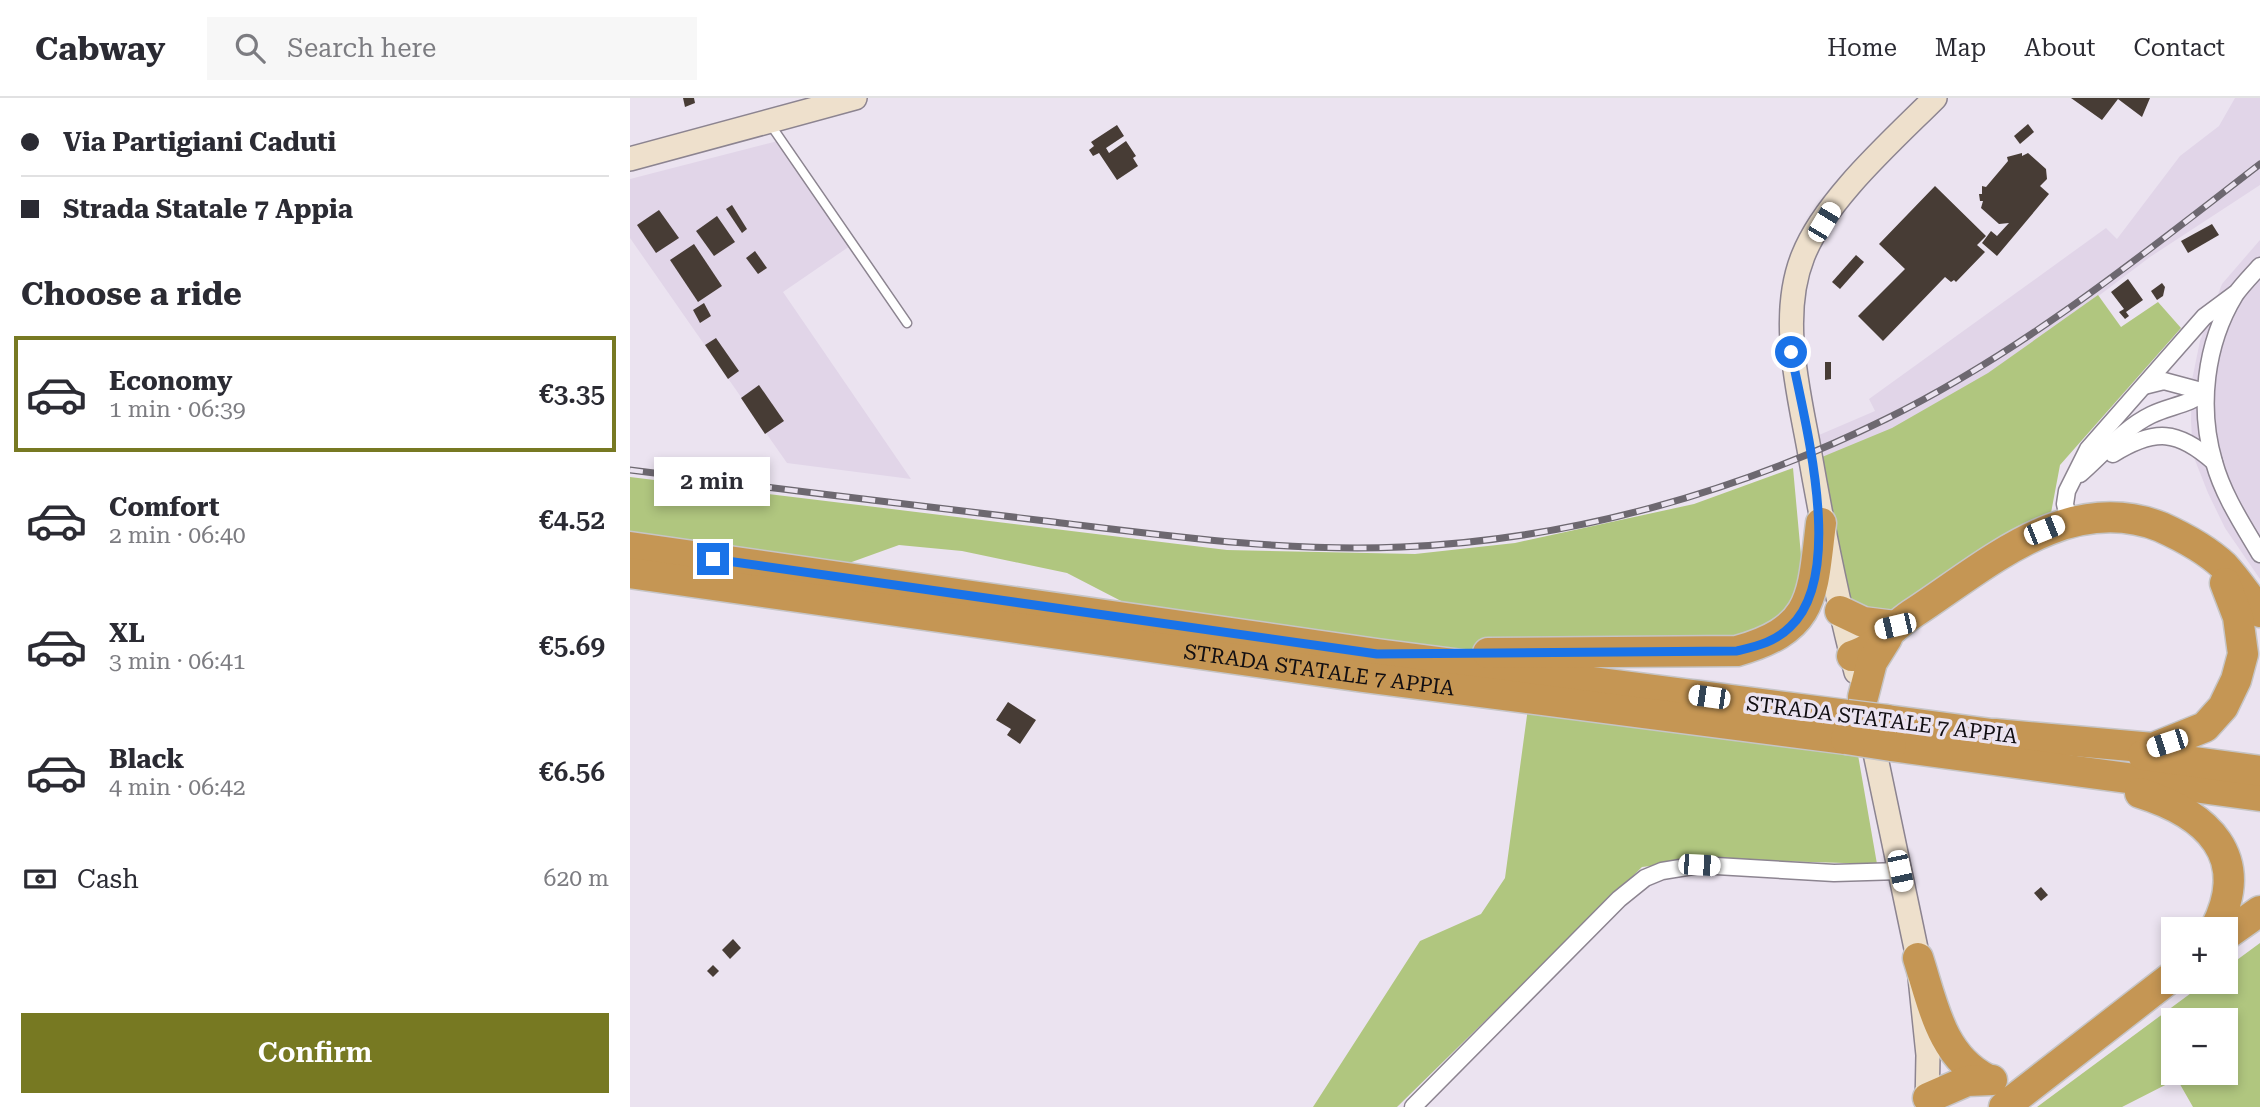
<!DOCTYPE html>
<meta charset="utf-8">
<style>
body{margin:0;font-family:"Roboto Serif",serif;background:#f7f7f7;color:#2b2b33;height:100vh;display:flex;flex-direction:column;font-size:26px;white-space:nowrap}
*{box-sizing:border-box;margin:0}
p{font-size:23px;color:#7c7c81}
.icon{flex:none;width:38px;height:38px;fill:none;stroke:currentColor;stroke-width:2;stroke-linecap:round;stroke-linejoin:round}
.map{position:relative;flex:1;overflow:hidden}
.side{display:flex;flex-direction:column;background:#fff;width:630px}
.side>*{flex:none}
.hud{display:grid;align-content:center;height:154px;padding:0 21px;background:#fff}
.buttons{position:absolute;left:1531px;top:819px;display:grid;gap:14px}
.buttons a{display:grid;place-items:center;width:77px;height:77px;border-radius:0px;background:#fff;box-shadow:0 4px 10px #0003;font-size:35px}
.end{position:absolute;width:32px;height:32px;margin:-16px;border:9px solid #1a73e8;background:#fff;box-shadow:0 0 0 4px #fff}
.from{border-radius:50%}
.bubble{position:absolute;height:49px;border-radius:0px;background:#fff;box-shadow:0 4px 10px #0003;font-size:23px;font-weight:600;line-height:49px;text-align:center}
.car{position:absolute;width:21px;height:42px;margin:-21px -10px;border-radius:9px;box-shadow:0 0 5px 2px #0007;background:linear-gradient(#fff 24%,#345 0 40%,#fff 0 76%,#345 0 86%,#fff 0)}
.hud b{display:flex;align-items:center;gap:24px;height:66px;font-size:26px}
.hud b+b{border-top:2px solid #e1e1e2}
.hud i{width:18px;height:18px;background:#2b2b33}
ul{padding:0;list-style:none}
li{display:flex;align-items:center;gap:21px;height:116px;margin:0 14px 10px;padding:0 7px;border:4px solid transparent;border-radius:0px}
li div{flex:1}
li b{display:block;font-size:26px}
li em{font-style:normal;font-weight:600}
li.active{border-color:#777922}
li>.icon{width:63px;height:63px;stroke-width:1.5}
h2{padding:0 21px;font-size:32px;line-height:84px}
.pay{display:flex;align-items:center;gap:18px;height:77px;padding:0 21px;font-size:26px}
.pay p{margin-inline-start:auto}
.cta{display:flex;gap:14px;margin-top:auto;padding:14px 21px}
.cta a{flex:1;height:80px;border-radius:0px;background:#777922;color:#fff;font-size:28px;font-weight:600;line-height:80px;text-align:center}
header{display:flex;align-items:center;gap:42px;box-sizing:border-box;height:98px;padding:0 35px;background:#fff;border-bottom:2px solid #e1e1e2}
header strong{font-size:33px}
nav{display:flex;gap:38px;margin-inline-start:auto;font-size:24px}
.search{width:490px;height:63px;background:#f7f7f7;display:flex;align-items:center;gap:18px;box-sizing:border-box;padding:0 24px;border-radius:0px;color:#7c7c81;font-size:26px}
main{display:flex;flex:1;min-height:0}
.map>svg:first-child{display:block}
</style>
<header>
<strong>Cabway</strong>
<div class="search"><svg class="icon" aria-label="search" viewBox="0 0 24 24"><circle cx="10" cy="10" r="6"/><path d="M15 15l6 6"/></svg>Search here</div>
<nav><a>Home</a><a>Map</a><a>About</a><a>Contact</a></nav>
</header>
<main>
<section class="side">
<div class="hud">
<b><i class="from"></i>Via Partigiani Caduti</b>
<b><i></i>Strada Statale 7 Appia</b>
</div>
<h2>Choose a ride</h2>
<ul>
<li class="active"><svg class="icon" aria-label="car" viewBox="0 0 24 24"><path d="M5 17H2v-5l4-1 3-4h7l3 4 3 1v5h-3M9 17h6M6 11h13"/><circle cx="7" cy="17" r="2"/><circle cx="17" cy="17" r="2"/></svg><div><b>Economy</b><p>1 min · 06:39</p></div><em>€3.35</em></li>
<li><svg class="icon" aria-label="car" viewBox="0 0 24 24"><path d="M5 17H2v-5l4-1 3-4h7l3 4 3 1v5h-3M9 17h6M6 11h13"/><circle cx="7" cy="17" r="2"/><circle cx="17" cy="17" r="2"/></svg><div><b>Comfort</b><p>2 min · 06:40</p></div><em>€4.52</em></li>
<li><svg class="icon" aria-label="car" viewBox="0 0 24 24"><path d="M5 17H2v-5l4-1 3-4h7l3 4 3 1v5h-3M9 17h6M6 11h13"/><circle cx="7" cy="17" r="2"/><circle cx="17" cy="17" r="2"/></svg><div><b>XL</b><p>3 min · 06:41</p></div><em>€5.69</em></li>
<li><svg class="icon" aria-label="car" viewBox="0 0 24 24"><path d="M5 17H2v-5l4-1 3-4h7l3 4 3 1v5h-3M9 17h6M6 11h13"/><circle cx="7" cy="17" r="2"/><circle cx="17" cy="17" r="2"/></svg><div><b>Black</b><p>4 min · 06:42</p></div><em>€6.56</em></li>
</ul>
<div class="pay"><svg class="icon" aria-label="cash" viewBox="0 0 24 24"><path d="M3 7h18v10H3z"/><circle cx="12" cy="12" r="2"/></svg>Cash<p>620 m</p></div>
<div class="cta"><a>Confirm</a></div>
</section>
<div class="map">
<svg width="1630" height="1009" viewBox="0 0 1630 1009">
<rect width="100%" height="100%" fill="#ebe3f0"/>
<g fill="#e1d5e8">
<polygon points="1605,0 1630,0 1630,87 1520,159 1438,221 1441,230 1197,369 1189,337 1245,313 1239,301 1476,130 1487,141 1550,58 1589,28"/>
<polygon points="148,43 220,148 153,194 281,381 157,365 0,140 0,81"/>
<polygon points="1630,142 1630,481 1595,430 1578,395 1563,357 1561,323 1562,282 1570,243 1592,186"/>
</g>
<g fill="#b0c67f" fill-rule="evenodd">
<polygon points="1468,197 1491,229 1528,204 1551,230 1430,367 1421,415 1255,522 1213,504 1192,359 1262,330 1358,275"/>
<polygon points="1163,370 1174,490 1128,543 856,552 757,550 495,505 437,475 332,453 269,447 219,465 93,459 0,446 0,379 597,452 785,456 885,445 1064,406"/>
<polygon points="898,610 1228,657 1247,766 1079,761 1012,769 767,1009 683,1009 790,843 851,816 875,780"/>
<path d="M1630 845V1009H1563L1547 981 1492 1009H1407L1576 884H1596V870ZM1596 922V975H1544V922Z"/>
</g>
<g fill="#473c35">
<polygon points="53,0 64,0 65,5 55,9"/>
<polygon points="1441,0 1520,0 1512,19 1488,1 1472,22"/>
<polygon points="1398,26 1404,34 1390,46 1384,38"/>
<polygon points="487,27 494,38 476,50 479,55 496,43 506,58 503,60 508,68 487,82 469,55 463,58 459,52 464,48 461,44"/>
<polygon points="1392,55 1392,58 1398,55 1416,71 1417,81 1410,88 1419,96 1367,158 1352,145 1361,133 1367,138 1379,125 1369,126 1351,110 1353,103 1350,103 1349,96 1352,96 1352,88 1356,89 1378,63 1377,59"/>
<polygon points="1305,88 1356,138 1347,147 1355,154 1326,184 1324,182 1321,184 1315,179 1253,243 1228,218 1275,171 1249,146"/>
<polygon points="102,107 117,131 112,135 96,111"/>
<polygon points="29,112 49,140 26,155 7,127"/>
<polygon points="87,118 105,144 84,158 66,133"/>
<polygon points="1582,126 1589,137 1558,155 1551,143"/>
<polygon points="64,146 92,188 68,204 40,162"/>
<polygon points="125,153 137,170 128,176 116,160"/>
<polygon points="1226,157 1234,164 1210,191 1202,184"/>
<polygon points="1498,181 1513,202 1496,214 1499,218 1495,221 1489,214 1494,211 1481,194"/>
<polygon points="1532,185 1535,189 1533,198 1527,202 1521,193"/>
<polygon points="74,205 81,218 70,225 63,212"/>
<polygon points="86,240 109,273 98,281 75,247"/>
<polygon points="1195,264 1201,264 1201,281 1195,282"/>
<polygon points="129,287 154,323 135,336 111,300"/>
<polygon points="378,604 406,622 390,646 377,637 381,631 366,622"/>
<polygon points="1411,789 1418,797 1411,803 1404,795"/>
<polygon points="103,841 111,850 100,861 92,852"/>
<polygon points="83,867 89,873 83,879 77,873"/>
</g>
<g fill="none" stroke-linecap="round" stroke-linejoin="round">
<defs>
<polyline id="lane" points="140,26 277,225"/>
<g id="street">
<path d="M1630 168C1622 177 1612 187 1605 197 1575 246 1568 310 1584 364 1593 397 1613 427 1630 456"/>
<polyline points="1514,288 1534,283 1575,294"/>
<path d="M1483 356C1525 330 1548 332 1584 364"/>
<path d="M1450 376C1472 357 1494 330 1521 317 1539 308 1559 307 1575 294"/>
<polyline points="1439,423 1435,406 1437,393 1458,351 1574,219 1605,196"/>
<polyline points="783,1009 989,801 1015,780 1032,773 1069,767 1204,775 1270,773"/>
</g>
<g id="secondary">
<polyline points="0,61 225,0"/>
<path d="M1226 574C1207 501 1192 426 1179 351 1168 291 1149 218 1173 158 1195 102 1262 43 1305 0"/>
<polyline points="1240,631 1288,860 1298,957 1297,1009"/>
</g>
<g id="highway">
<polyline points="0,449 747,556 1217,617"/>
<path id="s1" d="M0 475 733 579 1216 641"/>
<polyline points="1210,513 1233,524 1265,528"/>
<path d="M858 555 1107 553C1186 531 1182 497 1191 425"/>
<path d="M1222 558C1246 551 1261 530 1282 516 1356 468 1437 392 1531 429 1553 439 1576 451 1594 468 1607 482 1618 499 1630 514"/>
<polyline points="1233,599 1242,564 1257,540"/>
<polyline points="1257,622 1384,639"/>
<polyline points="1365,636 1523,650 1575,629 1593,609 1606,582 1613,556 1608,519 1595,485"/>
<polyline points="1261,648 1630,698"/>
<polyline points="1513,657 1630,673"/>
<path d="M1510 695C1577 716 1623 758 1585 831"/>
<polyline points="1596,837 1630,813"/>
<path d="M1288 860C1303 906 1311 958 1357 981"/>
<polyline points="1298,1000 1337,983 1362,982"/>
<polyline points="1374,1009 1544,877"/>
</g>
</defs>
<use href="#lane" stroke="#8c8490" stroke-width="11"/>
<use href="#street" stroke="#8c8490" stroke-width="19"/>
<use href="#secondary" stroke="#8c8490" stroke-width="26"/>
<use href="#highway" stroke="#c6c5c6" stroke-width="33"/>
<use href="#lane" stroke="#fff" stroke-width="8"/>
<use href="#street" stroke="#fff" stroke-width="16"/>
<use href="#secondary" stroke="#eee0cc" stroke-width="23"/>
<use href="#highway" stroke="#c59654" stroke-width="30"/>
<defs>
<path id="rail" d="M0 372C141 390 283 407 424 424 539 438 655 454 771 449 940 442 1105 395 1256 321 1392 254 1511 158 1630 66"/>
</defs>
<use href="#rail" stroke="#6d6870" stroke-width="7"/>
<use href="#rail" stroke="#ebe3f0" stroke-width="4.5" stroke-dasharray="13" stroke-linecap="butt"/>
<defs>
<g id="highway-bridge">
<polyline points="1217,617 1257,622"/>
<polyline points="1216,641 1261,648"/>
</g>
</defs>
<use href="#highway-bridge" stroke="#c6c5c6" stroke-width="33" stroke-linecap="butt"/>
<use href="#highway-bridge" stroke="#c59654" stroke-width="30"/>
</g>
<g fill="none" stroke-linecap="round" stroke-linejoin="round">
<path stroke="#1a73e8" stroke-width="9" d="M83 461 747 556 1107 553C1127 548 1145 544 1160 529 1217 476 1174 322 1161 254"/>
</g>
<g text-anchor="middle" stroke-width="7" stroke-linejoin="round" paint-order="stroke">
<g font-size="21" fill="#110e12" stroke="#ebe3f0">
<text dy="7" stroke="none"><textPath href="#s1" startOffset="696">STRADA STATALE 7 APPIA</textPath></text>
<text transform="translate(1252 622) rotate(7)" y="7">STRADA STATALE 7 APPIA</text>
</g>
</g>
</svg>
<div class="buttons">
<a>+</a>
<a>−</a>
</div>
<i class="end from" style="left:1161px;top:254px"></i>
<i class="end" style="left:83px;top:461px"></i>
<div class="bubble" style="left:24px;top:359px;width:116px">2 min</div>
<i class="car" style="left:1194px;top:124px;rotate:31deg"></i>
<i class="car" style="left:1414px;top:432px;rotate:68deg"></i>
<i class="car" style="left:1265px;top:528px;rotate:257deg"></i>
<i class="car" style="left:1079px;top:599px;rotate:278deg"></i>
<i class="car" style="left:1537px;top:645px;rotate:252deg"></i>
<i class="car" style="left:1069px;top:767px;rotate:93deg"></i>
<i class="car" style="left:1270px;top:773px;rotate:168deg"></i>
</div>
</main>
